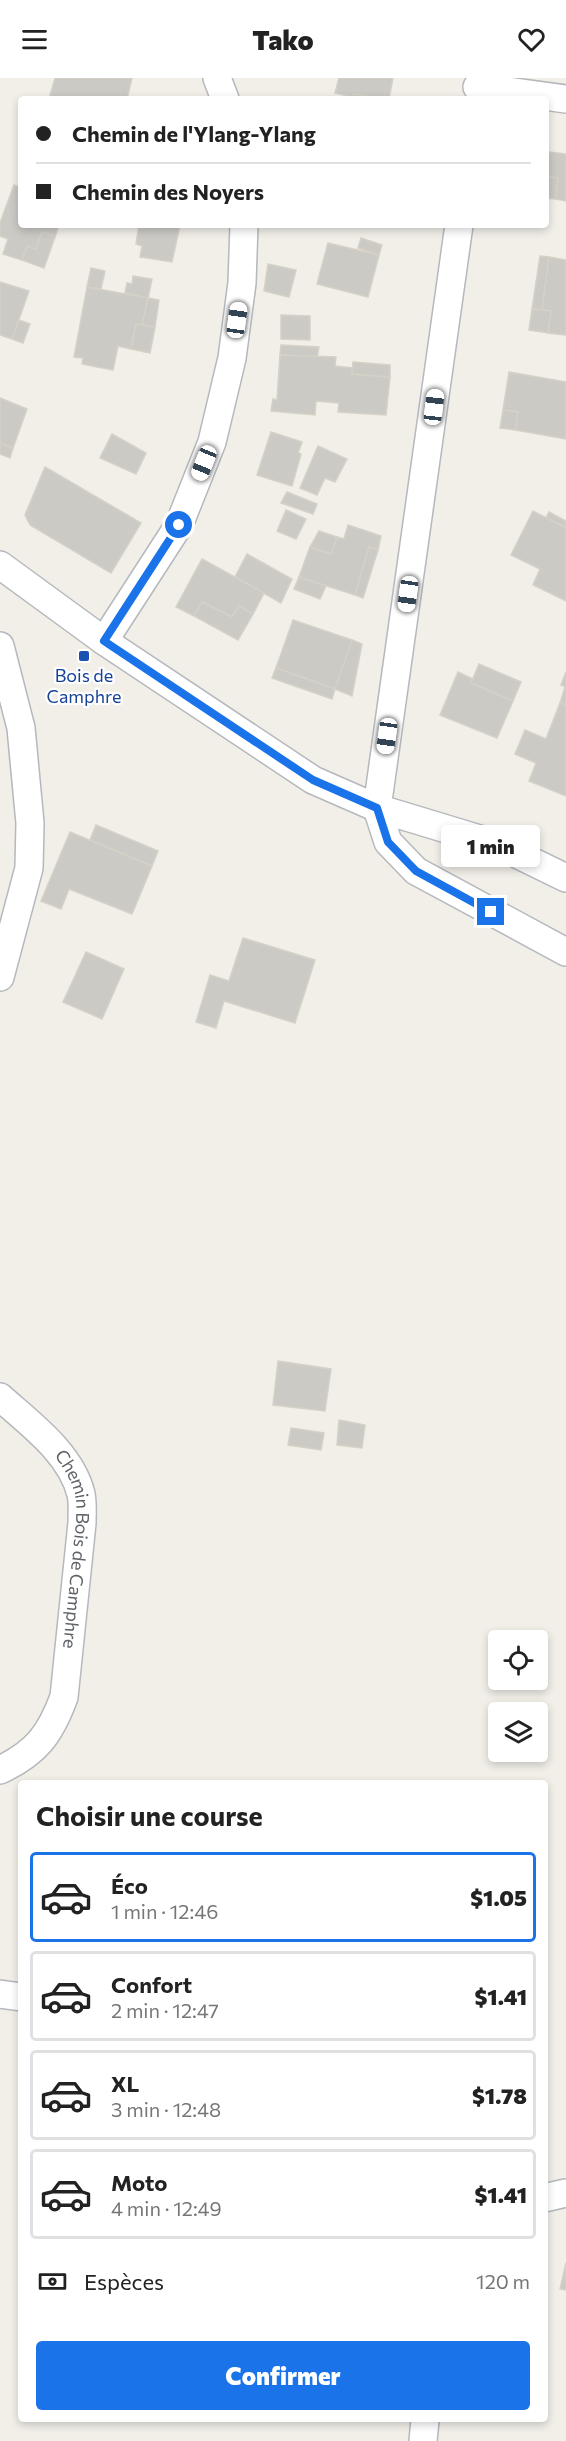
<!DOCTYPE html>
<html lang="fr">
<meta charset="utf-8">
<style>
body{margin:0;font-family:Commissioner,sans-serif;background:#f6f6f6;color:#222;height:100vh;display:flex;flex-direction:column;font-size:22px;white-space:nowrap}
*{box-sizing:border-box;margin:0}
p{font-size:20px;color:#767676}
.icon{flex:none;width:33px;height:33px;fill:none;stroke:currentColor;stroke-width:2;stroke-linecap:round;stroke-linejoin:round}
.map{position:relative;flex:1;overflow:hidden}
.panel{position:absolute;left:18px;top:1702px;width:530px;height:642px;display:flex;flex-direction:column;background:#fff;border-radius:6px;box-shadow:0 3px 9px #0003}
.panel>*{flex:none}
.top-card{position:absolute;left:18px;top:18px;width:531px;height:132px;border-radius:6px;box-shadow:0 3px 9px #0003;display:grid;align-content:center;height:132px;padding:0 18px;background:#fff}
.fabs{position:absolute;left:488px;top:1552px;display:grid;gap:12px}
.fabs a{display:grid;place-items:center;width:60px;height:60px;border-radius:6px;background:#fff;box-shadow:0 3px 9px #0003;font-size:30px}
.end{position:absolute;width:27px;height:27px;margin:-14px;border:8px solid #1a73e8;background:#fff;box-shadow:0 0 0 3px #fff}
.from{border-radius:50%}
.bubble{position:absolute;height:42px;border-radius:6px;background:#fff;box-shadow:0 3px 9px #0003;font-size:20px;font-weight:800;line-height:42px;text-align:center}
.car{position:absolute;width:18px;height:36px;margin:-18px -9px;border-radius:8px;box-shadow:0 0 4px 2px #0007;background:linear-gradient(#fff 24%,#345 0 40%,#fff 0 76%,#345 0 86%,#fff 0)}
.top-card b{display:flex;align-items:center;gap:21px;height:57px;font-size:22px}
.top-card b+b{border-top:2px solid #e0e0e0}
.top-card i{width:15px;height:15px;background:#222}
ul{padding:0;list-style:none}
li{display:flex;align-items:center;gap:18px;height:90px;margin:0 12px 9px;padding:0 6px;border:3px solid #e0e0e0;border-radius:6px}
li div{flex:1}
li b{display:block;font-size:22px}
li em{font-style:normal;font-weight:800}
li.active{border-color:#1a73e8}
li>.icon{width:54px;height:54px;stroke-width:1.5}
h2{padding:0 18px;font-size:27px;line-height:72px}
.pay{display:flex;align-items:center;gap:15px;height:66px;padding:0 18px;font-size:22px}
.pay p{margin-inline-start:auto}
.cta{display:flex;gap:12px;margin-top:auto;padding:12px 18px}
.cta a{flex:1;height:69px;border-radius:6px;background:#1a73e8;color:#fff;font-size:24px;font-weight:800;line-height:69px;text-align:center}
header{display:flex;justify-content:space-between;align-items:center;height:78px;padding:0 18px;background:#fff;font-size:27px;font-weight:800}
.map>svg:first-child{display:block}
</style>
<header><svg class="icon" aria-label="menu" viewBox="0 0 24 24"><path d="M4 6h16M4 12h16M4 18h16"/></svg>Tako<svg class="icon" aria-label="heart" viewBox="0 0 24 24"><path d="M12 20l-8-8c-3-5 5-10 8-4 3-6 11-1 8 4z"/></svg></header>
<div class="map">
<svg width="566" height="2363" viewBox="0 0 566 2363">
<rect width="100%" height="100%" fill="#f1efe8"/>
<g fill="#cccac5" stroke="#d6d1c6" stroke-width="1.5">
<polygon points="55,0 132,0 127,21 49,21"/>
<polygon points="339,0 393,0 389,21 370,21 371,19 354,16 353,19 335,15"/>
<polygon points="354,16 371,19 370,21 353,19"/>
<polygon points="549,74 566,76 566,123 555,121 558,100 546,98"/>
<polygon points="546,98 558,100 555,121 546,120"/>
<polygon points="14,107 21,110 21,147 59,147 55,159 42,154 36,171 27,168 22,182 3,176 8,161 0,158 0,145"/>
<polygon points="139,147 180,147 172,184 140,179 142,168 136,166"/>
<polygon points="42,154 55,159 44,190 22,182 27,168 36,171"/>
<polygon points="361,160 382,167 379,177 358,170"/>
<polygon points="328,165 379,177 368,219 317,206"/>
<polygon points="540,178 549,179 542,232 532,231"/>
<polygon points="549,179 566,182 566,257 548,255 551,233 542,232"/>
<polygon points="268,186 296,192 289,219 264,213"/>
<polygon points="91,190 105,193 101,211 87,209"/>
<polygon points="133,198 152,201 148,220 125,215 127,205 132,206"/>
<polygon points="0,204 29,213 12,261 0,257"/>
<polygon points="87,209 148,220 142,247 136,246 131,271 118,268 113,292 82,286 83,280 74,279"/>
<polygon points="148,220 159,222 155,249 142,247"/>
<polygon points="532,231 551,233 548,255 529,252"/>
<polygon points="281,237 310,238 310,262 281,261"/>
<polygon points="19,242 30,246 23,265 12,261"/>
<polygon points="136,246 155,249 150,275 131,271"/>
<polygon points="281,267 319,269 317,280 280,277"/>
<polygon points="280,277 336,279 335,288 353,290 352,296 390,299 386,337 338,334 339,325 316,323 315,337 271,333 273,321 277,322"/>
<polygon points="353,284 390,287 390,299 352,296"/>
<polygon points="509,294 566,304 566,361 515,352 518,334 503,332"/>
<polygon points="0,320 27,331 13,370 0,365"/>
<polygon points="503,332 518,334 515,352 500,350"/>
<polygon points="271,354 302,364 298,375 301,376 292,408 257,397"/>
<polygon points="112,356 146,375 136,396 100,380"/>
<polygon points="0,365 13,370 10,380 0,376"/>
<polygon points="318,368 347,381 335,404 325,400 317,417 300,410"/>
<polygon points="45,389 141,445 111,495 30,447 25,437"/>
<polygon points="287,414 317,426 313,436 281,425"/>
<polygon points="286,432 306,441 296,461 277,453"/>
<polygon points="533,433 566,450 566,523 533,507 540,491 511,477"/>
<polygon points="549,434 566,443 566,449 546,440"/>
<polygon points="348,447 381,458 378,472 369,469 355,517 299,499 310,469 331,476 337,459 344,461"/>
<polygon points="319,453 337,459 331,476 310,469"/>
<polygon points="369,469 378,472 363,520 355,517"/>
<polygon points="247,476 292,501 281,525 235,499"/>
<polygon points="202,481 264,515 253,536 239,528 232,539 202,524 194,538 176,529"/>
<polygon points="299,499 326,508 320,521 294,511"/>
<polygon points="202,524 232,539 239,528 253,536 238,562 194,538"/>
<polygon points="293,542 352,562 335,611 276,590"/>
<polygon points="352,562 362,566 352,618 335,611"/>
<polygon points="479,586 521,604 513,623 471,605"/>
<polygon points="276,590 335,611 332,621 272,600"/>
<polygon points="458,594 473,601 471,605 513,623 497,660 440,637"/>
<polygon points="566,594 566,609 561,607"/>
<polygon points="565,609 566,609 566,627 560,625"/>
<polygon points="560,625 566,627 566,718 529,703 536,685 515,676 525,652 546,661"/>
<polygon points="96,747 158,773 152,788 90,762"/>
<polygon points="70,754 152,788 132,836 69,811 61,831 41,823"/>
<polygon points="243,860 315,882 295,945 224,923 216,950 196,944 210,897 229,903"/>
<polygon points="86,874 124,891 102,941 63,924"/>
<polygon points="278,1283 331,1291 325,1333 273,1327"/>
<polygon points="339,1342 365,1347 362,1370 337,1367"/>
<polygon points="291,1350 324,1355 321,1372 288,1367"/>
<polygon points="566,2185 566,2212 560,2211"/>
</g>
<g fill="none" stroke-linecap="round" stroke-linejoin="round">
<defs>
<g id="minor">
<polyline points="217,0 225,21"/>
<polyline points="477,9 566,21"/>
<polyline points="459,147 377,730 388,764 416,793 566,874"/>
<polyline points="0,487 104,563 313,702 377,730 496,766 566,800"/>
<polyline points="104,563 179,447 212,364 232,280 242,205 244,147"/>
<polyline points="0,568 21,650 30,745 29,790 0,899"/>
<path id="s1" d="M0 1319C30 1346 71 1375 81 1416 83 1425 82 1436 82 1445L64 1619C50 1657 36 1675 0 1692"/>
<polyline points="0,1916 21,1919"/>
<polyline points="544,2120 566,2115"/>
<polyline points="423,2363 425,2342"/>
</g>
</defs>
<use href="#minor" stroke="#b5b8bc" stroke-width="30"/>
<use href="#minor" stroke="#fff" stroke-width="27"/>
</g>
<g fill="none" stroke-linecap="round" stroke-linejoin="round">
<polyline stroke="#1a73e8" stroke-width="8" points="179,447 104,563 313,702 377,730 388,764 416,793 491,834"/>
</g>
<rect fill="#1a4fb4" stroke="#fff" stroke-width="2" x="78" y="572" width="12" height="12" rx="3"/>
<g text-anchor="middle" stroke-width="4.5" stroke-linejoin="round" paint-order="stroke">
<g font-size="18" fill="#164399" stroke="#fff">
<text x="84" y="604">Bois de<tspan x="84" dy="21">Camphre</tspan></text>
</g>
<g font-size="18" fill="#5f6368" stroke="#fff">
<text dy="6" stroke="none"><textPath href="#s1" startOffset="182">Chemin Bois de Camphre</textPath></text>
</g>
</g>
</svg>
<div class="fabs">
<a><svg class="icon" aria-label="locate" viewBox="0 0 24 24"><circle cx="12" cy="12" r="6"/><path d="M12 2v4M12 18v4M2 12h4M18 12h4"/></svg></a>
<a><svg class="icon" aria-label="layers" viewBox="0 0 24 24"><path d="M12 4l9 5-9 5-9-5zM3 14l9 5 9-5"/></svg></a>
</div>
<i class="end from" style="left:179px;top:447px"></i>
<i class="end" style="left:491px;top:834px"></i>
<div class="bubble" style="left:441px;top:747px;width:99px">1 min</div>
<i class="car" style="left:237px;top:242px;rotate:8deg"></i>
<i class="car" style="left:434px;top:329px;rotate:7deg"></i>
<i class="car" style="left:204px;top:385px;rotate:202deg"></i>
<i class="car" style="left:408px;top:516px;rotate:188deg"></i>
<i class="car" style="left:387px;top:658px;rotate:188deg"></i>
<div class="top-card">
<b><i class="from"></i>Chemin de l'Ylang-Ylang</b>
<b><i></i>Chemin des Noyers</b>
</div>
<section class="panel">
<h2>Choisir une course</h2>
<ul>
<li class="active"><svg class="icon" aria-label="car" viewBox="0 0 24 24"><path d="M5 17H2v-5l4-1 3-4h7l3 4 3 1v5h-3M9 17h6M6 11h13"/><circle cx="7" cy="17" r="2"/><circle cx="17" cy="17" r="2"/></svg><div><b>Éco</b><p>1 min · 12:46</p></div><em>$1.05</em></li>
<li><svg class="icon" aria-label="car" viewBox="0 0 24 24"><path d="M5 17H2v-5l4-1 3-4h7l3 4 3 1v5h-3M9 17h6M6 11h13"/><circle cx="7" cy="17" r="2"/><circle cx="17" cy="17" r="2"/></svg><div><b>Confort</b><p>2 min · 12:47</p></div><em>$1.41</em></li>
<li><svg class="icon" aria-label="car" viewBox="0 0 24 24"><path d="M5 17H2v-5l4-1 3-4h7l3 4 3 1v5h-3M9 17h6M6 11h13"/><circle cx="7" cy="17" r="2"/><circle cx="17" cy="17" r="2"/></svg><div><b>XL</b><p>3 min · 12:48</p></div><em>$1.78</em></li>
<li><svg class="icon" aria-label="car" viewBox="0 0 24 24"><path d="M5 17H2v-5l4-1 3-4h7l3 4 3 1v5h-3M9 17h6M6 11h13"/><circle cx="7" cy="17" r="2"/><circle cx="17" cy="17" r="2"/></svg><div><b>Moto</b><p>4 min · 12:49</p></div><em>$1.41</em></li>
</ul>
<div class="pay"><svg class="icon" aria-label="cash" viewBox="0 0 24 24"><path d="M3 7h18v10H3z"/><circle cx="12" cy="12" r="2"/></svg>Espèces<p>120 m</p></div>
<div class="cta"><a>Confirmer</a></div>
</section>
</div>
